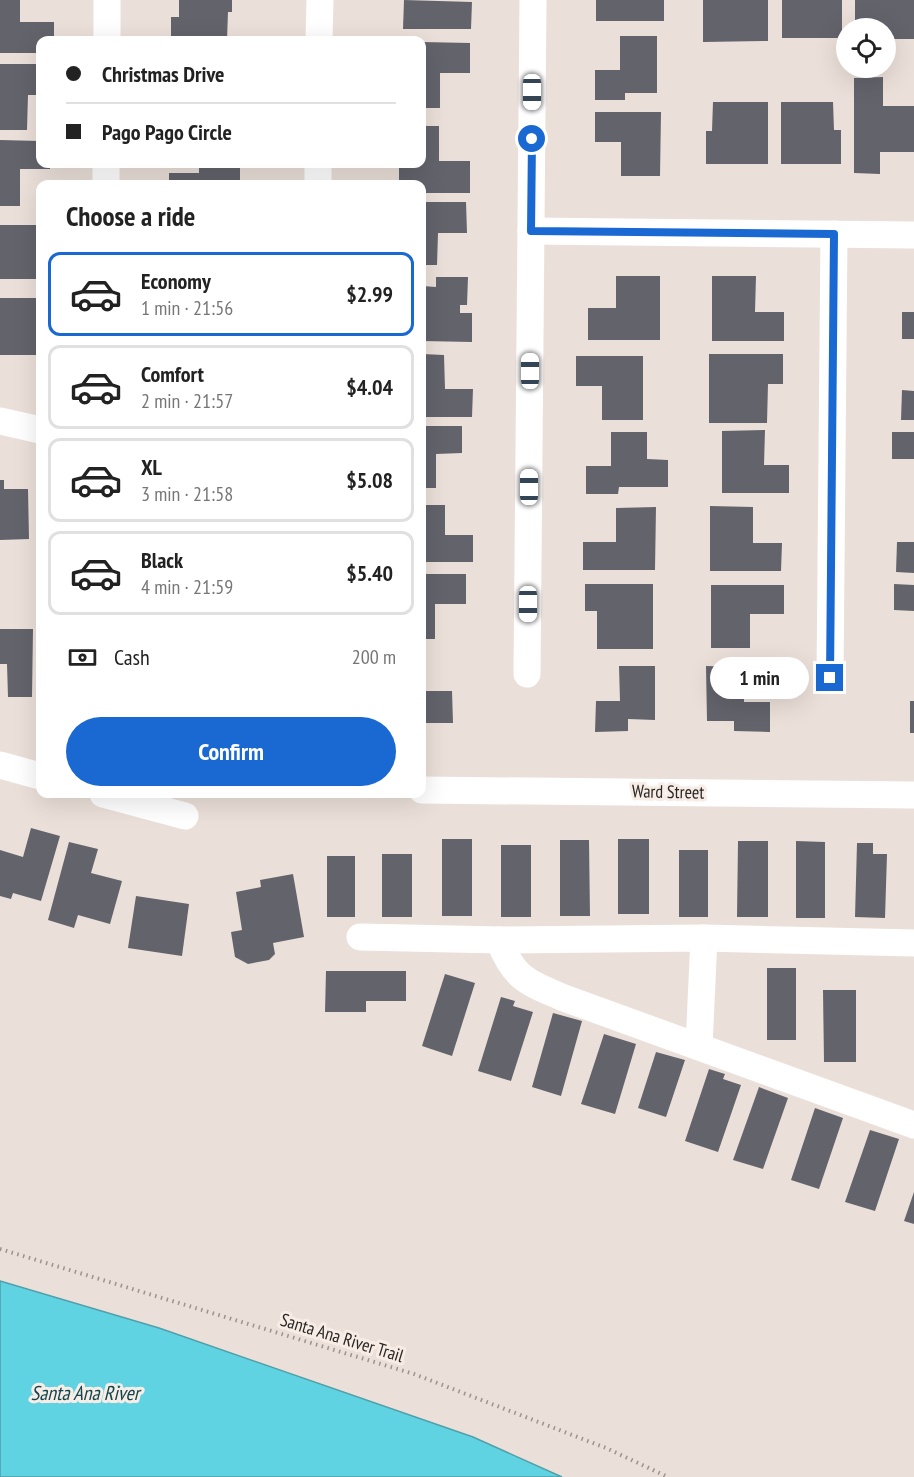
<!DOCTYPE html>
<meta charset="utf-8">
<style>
body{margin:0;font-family:"PT Sans Narrow",sans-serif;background:#f2f2f2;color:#222;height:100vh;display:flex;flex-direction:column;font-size:22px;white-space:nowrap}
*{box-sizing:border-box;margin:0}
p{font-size:20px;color:#767676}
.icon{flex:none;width:33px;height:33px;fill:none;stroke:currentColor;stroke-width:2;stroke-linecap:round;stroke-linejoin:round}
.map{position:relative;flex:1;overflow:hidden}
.side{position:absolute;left:36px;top:180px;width:390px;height:618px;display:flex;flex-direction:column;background:#fff;border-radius:12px;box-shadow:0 6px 24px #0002}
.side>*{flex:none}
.hud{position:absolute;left:36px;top:36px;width:390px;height:132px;border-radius:12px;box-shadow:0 6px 24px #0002;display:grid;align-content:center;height:132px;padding:0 30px;background:#fff}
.fabs{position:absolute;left:836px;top:18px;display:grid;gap:12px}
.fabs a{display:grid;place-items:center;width:60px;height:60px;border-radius:50%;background:#fff;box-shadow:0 6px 24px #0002;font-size:30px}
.end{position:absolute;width:27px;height:27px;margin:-14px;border:8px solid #1a69d3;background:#fff;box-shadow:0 0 0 3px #fff}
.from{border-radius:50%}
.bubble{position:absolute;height:42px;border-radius:21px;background:#fff;box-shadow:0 6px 24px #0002;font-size:20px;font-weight:600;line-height:42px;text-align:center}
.car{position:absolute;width:18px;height:36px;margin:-18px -9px;border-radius:8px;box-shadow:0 0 4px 2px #0007;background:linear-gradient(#fff 24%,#345 0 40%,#fff 0 76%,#345 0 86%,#fff 0)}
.hud b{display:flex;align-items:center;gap:21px;height:57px;font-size:22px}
.hud b+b{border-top:2px solid #e0e0e0}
.hud i{width:15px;height:15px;background:#222}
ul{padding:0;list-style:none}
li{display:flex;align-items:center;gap:18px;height:84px;margin:0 12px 9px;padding:0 18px;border:3px solid #e0e0e0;border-radius:12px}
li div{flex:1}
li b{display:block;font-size:22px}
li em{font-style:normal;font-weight:600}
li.active{border-color:#1a69d3}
li>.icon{width:54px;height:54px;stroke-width:1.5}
h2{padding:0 30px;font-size:27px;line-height:72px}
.pay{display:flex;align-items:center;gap:15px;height:66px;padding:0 30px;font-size:22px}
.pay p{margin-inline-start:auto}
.primary-button{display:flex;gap:12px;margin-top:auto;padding:12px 30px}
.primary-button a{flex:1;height:69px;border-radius:36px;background:#1a69d3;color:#fff;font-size:24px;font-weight:600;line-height:69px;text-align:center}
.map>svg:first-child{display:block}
</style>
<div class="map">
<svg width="914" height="1477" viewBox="0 0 914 1477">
<rect width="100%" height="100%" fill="#ebe0d9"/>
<polygon fill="#60d3e2" stroke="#509fa9" stroke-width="1.5" points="0,1281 159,1328 473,1437 562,1477 0,1477"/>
<g fill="#63636c">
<polygon points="0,0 20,0 20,22 54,22 54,40 40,40 40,53 0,53"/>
<polygon points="179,0 232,0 232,12 228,12 227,40 171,40 171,17 179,17"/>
<polygon points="404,0 472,2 471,29 403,29"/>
<rect x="596" y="0" width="68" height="21"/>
<polygon points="703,0 768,0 768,41 703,42"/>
<rect x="782" y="0" width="60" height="38"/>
<polygon points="855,0 914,0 914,39 885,39 885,28 855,28"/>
<polygon points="620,36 657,36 657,93 625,93 625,100 595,100 595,70 620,70"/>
<polygon points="422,42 470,43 470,73 440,73 440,108 422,108"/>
<polygon points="0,64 40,64 40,95 28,95 27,130 0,130"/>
<polygon points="883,77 883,106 914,106 914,152 880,152 880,174 854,173 854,78"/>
<polygon points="713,102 768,102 768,164 706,164 706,131 712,131"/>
<polygon points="781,102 833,102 834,130 841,130 841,164 781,164"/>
<polygon points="595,112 661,112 660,176 621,176 621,142 595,142"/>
<polygon points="422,126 439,126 439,161 470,161 470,193 422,193 422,184 399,184 399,164 422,164"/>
<polygon points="0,140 40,141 40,164 50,164 50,169 20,169 20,206 0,206"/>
<polygon points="199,164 240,164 240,184 169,184 169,173 199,173"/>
<polygon points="422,202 466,202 467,233 438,233 437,265 422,265"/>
<rect x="0" y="225" width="40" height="54"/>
<polygon points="616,276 660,276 660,340 588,340 588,308 616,308"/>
<polygon points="712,276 756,276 755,312 784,312 784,341 712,341"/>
<polygon points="436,277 468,277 467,305 460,305 460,313 472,313 472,342 422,341 422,286 436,287"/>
<rect x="0" y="298" width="40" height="57"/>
<rect x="902" y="312" width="12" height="27"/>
<polygon points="422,354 444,355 445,389 473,389 472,417 422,417"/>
<polygon points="709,354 783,354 783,384 768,384 767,423 709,423"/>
<polygon points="576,356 643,356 643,420 602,420 602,386 576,386"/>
<polygon points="902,390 914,391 914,420 901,420"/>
<polygon points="422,426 462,426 462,453 436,454 436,488 422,488"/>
<polygon points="765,430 764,465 789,465 789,493 722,493 722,431"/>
<polygon points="611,432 647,432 647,459 668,460 668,487 619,487 618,494 586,494 586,466 611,466"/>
<rect x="892" y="432" width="22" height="27"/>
<polygon points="0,480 4,480 4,489 28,489 29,539 0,540"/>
<polygon points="422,505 445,505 445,535 473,535 473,562 422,562"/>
<polygon points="710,506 753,507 753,543 782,543 781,571 710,571"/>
<polygon points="656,507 655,570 583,570 583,542 616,542 616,508"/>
<polygon points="897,542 914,542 914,573 896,572"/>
<polygon points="422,574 466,574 466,604 435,604 435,639 422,639"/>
<polygon points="585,584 653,584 653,649 597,649 597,611 585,611"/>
<polygon points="894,584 914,585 914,611 894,610"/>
<polygon points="711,585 784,585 784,614 750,614 750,648 711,648"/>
<polygon points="0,629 33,629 32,697 8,697 7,664 0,664"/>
<polygon points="422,656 425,656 425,691 452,691 453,723 422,723"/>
<polygon points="619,666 655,666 655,720 628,719 628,731 595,732 596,701 620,701"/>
<polygon points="706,666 744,667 744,702 770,702 770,732 734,731 734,721 707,721"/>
<rect x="910" y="701" width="4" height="32"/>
<polygon points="31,828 60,836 41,901 13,893 11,899 0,896 0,850 23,857"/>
<rect x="442" y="839" width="30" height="77"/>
<rect x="618" y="839" width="31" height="75"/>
<polygon points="560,840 589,840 590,916 560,916"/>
<polygon points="738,841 768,841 768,917 737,917"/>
<polygon points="796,841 825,842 825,918 796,918"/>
<polygon points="69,842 98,849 91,873 122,881 110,924 78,915 74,928 48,920"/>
<polygon points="857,843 873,843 873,854 887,854 885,918 855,917"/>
<rect x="501" y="845" width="30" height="72"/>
<rect x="679" y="850" width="29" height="67"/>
<rect x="382" y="854" width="30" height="63"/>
<rect x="327" y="856" width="28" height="61"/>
<polygon points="293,874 304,937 273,943 275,954 269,960 248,964 235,957 231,932 242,930 236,892 261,887 260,880"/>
<polygon points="136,896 189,904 182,956 128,948"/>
<rect x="767" y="968" width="29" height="72"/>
<polygon points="326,971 406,971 406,1001 366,1001 366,1012 325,1012"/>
<polygon points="445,974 475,983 452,1056 422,1046"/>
<polygon points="823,990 856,990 856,1062 824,1062"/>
<polygon points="501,997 515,1001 513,1006 533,1012 511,1081 478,1071"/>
<polygon points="553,1013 582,1021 561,1096 532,1087"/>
<polygon points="604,1034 636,1044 615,1114 581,1104"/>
<polygon points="656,1052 685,1060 666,1117 638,1108"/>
<polygon points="709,1069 725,1074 723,1079 741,1085 718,1152 685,1141"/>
<polygon points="759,1087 788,1098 763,1169 733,1160"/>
<polygon points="815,1108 843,1118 819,1189 791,1180"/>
<polygon points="870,1130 899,1139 875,1211 845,1202"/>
<polygon points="914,1192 914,1224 904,1221"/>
</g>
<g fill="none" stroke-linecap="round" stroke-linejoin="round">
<polyline stroke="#9c938e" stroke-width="4" stroke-dasharray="1.5 4.5" stroke-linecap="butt" points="0,1249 414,1374 606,1448 668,1477"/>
<g stroke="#fff" stroke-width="27">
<polyline points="107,40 107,0"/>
<polyline points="319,40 320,0"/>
<polyline points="106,184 106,164"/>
<polyline points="318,184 318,164"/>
<polyline points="531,231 914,235"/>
<polyline points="0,421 40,430"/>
<polyline points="527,674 533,0"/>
<polyline points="830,678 834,234"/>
<polyline points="0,765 40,776"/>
<polyline points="422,790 914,795"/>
<polyline points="103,794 185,816"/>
<polyline points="360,937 499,940 704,938 914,943"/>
<path d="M499 940C514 979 527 982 564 998L914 1125"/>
<polyline points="699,1046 704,938"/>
</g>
</g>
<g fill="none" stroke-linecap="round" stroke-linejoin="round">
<polyline stroke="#1a69d3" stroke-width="8" points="532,139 531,231 834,234 830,678"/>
</g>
<g text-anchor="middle" stroke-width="6" stroke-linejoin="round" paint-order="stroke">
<g font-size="18" fill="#2b2724" stroke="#f8ede6">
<text transform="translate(668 792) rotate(1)" y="6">Ward Street</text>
<text transform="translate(342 1338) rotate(17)" y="6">Santa Ana River Trail</text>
</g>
<g font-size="20" font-style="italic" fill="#12464d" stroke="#f8ede6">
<text x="85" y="1400">Santa Ana River</text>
</g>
</g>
</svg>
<div class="fabs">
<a><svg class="icon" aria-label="locate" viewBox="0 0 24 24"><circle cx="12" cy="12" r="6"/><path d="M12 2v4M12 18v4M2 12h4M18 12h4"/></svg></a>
</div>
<i class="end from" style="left:532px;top:139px"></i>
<i class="end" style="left:830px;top:678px"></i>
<div class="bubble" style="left:710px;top:657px;width:99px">1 min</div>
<i class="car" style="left:532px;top:92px;rotate:180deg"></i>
<i class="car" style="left:530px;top:371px;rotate:0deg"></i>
<i class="car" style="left:529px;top:487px;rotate:0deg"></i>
<i class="car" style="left:528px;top:604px;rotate:180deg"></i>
<div class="hud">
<b><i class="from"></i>Christmas Drive</b>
<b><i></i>Pago Pago Circle</b>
</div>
<section class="side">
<h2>Choose a ride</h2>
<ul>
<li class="active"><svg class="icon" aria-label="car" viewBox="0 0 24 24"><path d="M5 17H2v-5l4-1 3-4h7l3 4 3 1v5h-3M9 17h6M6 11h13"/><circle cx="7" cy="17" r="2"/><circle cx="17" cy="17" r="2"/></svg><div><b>Economy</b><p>1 min · 21:56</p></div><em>$2.99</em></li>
<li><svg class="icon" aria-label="car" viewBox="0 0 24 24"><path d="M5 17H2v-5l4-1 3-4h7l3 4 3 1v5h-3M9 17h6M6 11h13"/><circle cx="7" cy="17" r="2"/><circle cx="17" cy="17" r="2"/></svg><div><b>Comfort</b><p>2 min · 21:57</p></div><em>$4.04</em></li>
<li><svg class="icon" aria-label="car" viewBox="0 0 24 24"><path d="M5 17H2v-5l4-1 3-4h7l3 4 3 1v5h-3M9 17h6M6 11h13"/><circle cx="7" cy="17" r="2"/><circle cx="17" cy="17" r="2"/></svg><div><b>XL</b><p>3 min · 21:58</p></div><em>$5.08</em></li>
<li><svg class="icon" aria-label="car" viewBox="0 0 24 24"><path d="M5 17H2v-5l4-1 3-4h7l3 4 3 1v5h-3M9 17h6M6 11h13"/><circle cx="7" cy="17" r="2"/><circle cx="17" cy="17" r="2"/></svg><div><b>Black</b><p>4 min · 21:59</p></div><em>$5.40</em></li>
</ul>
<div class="pay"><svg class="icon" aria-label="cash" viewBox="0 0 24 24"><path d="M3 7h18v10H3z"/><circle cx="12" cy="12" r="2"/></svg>Cash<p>200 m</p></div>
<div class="primary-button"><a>Confirm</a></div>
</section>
</div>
